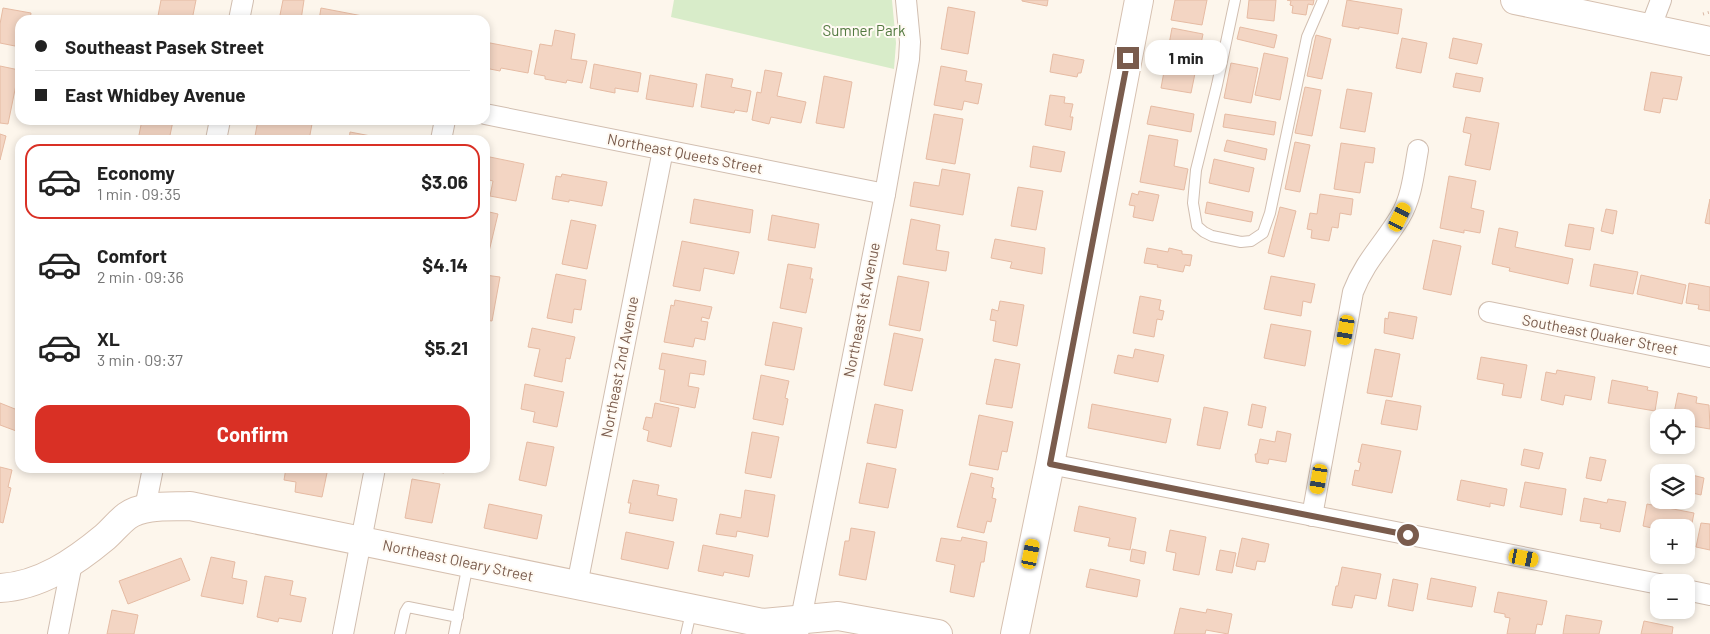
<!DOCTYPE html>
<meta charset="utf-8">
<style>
body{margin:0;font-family:Barlow,sans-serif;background:#f6f6f6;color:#222;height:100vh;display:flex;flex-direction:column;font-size:19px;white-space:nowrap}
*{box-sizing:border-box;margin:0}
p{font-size:16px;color:#767676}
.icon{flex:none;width:28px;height:28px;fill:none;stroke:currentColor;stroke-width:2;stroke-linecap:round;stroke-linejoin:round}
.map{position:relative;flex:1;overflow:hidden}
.sheet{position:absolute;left:15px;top:135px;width:475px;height:338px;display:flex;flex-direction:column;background:#fff;border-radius:15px;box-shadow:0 2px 8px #0003}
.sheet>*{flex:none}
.top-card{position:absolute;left:15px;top:15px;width:475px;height:110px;border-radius:15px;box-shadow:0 2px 8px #0003;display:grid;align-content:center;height:110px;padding:0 20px;background:#fff}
.fabs{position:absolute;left:1650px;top:409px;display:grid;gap:10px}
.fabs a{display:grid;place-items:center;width:45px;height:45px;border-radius:10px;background:#fff;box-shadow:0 2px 8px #0003;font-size:25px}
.end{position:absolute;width:22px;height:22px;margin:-11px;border:6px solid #7a5c4d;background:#fff;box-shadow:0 0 0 2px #fff}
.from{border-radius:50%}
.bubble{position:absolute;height:35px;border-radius:15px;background:#fff;box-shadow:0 2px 8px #0003;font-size:16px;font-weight:700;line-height:35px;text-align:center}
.car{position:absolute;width:15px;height:30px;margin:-15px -8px;border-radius:6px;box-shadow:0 0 4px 1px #0007;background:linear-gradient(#f5c518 24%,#345 0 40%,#f5c518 0 76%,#345 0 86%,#f5c518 0)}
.top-card b{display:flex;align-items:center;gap:18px;height:48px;font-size:19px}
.top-card b+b{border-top:1px solid #e0e0e0}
.top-card i{width:12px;height:12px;background:#222}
ul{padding:9px 0 0;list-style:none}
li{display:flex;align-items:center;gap:15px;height:75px;margin:0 10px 8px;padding:0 10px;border:2px solid transparent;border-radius:15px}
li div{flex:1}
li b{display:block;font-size:19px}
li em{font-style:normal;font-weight:700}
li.on{border-color:#d93025}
li>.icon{width:45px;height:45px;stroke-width:1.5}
.button{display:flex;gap:10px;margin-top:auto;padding:10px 20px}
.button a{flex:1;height:58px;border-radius:15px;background:#d93025;color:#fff;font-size:20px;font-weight:700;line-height:58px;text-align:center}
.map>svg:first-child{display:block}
</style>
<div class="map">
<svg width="1710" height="634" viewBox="0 0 1710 634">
<rect width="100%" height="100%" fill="#fdf6ec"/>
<polygon fill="#d8ecc9" points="674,0 892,0 896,43 894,69 671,17"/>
<g fill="#f3d5c3" stroke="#e6bba3">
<polygon points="161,0 196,0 192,20 165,20 165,18 158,16"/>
<polygon points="283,0 304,0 301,20 279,20"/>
<polygon points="1022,0 1048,0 1047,6 1022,1"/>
<polygon points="1175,0 1207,0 1202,25 1171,20"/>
<polygon points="1249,0 1276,0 1274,21 1247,18"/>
<polygon points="1287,0 1314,0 1313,5 1308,4 1306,15 1292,13 1293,6 1290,5 1291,1"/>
<polygon points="1347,0 1402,9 1398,34 1359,27 1359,29 1342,26"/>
<polygon points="948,7 975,12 968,54 941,49"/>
<polygon points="3,8 31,13 30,20 20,20 20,47 0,43 0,24"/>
<polygon points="321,8 373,18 373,20 319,20"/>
<polygon points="1240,27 1277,35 1274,48 1237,39"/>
<polygon points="1172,28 1203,34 1191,93 1161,88"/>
<polygon points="555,30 575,34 571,59 587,61 582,83 567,80 566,83 545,79 545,76 534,74 540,44 552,46"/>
<polygon points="1316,35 1331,39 1322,79 1307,76"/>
<polygon points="1402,38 1427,43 1421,73 1396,68"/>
<polygon points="1453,38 1482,44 1477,64 1449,58"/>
<polygon points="485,42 532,51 528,73 501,68 500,71 485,68"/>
<polygon points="1264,53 1288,58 1280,100 1255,95"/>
<polygon points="1053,54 1084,60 1081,73 1078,73 1077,77 1050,72"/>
<polygon points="1231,63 1258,68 1251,103 1224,98"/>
<polygon points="594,64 641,73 638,92 615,88 615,93 590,88"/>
<polygon points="0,66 19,70 8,124 0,123"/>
<polygon points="941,66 967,71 965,81 982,84 978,104 964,101 962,110 934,105"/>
<polygon points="765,70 782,73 777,96 806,102 801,123 771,117 769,124 752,120 757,92 761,93"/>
<polygon points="1651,72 1682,77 1677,100 1663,98 1660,113 1644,110"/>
<polygon points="1456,73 1483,78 1480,92 1453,87"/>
<polygon points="706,74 733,79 731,87 751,91 747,112 735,110 734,113 701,107"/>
<polygon points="650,75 697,84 693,107 646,99"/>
<polygon points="824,76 852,82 844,128 816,123"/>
<polygon points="1305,87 1321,90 1312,136 1295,133"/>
<polygon points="1347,89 1372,93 1365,132 1340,128"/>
<polygon points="1050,95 1065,97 1064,103 1073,104 1070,117 1073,117 1071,130 1045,125"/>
<polygon points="1151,106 1194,114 1191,132 1147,124"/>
<polygon points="934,114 963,119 955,164 926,159"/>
<polygon points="1225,114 1276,122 1274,135 1223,127"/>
<polygon points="1466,117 1499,123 1490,170 1465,165 1471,134 1463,132"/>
<polygon points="142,120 173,121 169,140 138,140"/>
<polygon points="258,120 281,120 289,122 289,120 294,120 312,124 309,140 271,140 255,136"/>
<polygon points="350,132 376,137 376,140 349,140"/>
<polygon points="0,134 6,136 0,160"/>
<polygon points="1149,135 1178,140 1174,166 1188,169 1184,190 1140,182"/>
<polygon points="1227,140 1267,149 1265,160 1224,151"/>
<polygon points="1295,142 1310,145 1300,192 1285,189"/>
<polygon points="1341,143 1375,148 1373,163 1365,162 1360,193 1334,189"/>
<polygon points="1033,146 1065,152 1061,172 1030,167"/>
<polygon points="485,156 524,164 516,201 490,196 493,181 485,179"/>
<polygon points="1214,159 1254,168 1249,192 1209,183"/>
<polygon points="942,169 970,174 963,215 910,206 914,182 939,186"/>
<polygon points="562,174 607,182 602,206 569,200 569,202 552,199 556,176 561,177"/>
<polygon points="1449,176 1476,181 1471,208 1484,211 1480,233 1464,230 1464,233 1440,228"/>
<polygon points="1018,187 1043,191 1036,230 1011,226"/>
<polygon points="1139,191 1159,195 1153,221 1133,217 1135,206 1129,205 1132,193 1138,195"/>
<polygon points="1320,194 1353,199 1351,215 1340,213 1338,228 1332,227 1329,241 1311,238 1312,230 1307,229 1310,213 1317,214"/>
<polygon points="694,199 753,210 750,233 690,223"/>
<polygon points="1710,199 1710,224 1705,223"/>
<polygon points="1207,202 1253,212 1251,222 1205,213"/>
<polygon points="1280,207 1296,211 1284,257 1268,253"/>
<polygon points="1606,209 1617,211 1613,234 1601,231"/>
<polygon points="485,211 498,214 487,260 485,259"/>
<polygon points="772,215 819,224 815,248 768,240"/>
<polygon points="911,219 940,225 936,250 949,252 946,271 903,264"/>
<polygon points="571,220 596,225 587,269 562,264"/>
<polygon points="1569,224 1594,228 1590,250 1565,246"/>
<polygon points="1499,228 1518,232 1515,247 1573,259 1568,284 1509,271 1510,268 1492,264"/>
<polygon points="995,239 1045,248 1042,274 1010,268 1012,262 991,258"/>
<polygon points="1433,240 1461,246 1451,295 1423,289"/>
<polygon points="682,241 739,252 734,274 704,268 700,291 673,286"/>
<polygon points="1147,248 1168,252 1169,248 1182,251 1182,254 1192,255 1190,266 1185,265 1183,272 1157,267 1158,265 1144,263"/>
<polygon points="788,264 812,268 810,279 813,279 806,313 780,308"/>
<polygon points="1594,264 1638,272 1633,294 1590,286"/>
<polygon points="556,274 586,280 581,310 574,309 572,323 547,318"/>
<polygon points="485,275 500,277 492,321 485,320"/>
<polygon points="1641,275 1686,285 1682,304 1637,294"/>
<polygon points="898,276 929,282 920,331 889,325"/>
<polygon points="1271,276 1315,284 1311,303 1303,301 1301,316 1264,309"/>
<polygon points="1689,283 1710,287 1710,311 1698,309 1699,305 1686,303"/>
<polygon points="1140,296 1161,300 1159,310 1164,311 1162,320 1157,319 1154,337 1133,333"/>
<polygon points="675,300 712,307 709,319 702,317 701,321 708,322 705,340 695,338 693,347 664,342 671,305 674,306"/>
<polygon points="1000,301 1024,305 1017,346 993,341 996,321 990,320 992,309 998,311"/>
<polygon points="1389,312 1417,317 1413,339 1384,333 1385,318 1388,319"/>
<polygon points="773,322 802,328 794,370 765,365"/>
<polygon points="1271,324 1311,331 1305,366 1264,358"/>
<polygon points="532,328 575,337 570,359 566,358 562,382 534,376 540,349 528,347"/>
<polygon points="894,333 923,339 912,391 884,385"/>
<polygon points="1135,349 1164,355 1158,382 1114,373 1118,355 1133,358"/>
<polygon points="1375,349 1400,354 1392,397 1367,393"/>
<polygon points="662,353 706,361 704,375 690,373 688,386 699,388 695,408 660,401 665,370 659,369"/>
<polygon points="1481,357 1527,365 1521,398 1502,395 1504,384 1477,379"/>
<polygon points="995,359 1020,364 1012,408 986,404"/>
<polygon points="1557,370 1595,377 1591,400 1565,395 1563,405 1541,400 1546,372 1556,374"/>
<polygon points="761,375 789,381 785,398 788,399 783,425 753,419"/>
<polygon points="1612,380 1648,387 1647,390 1658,392 1655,411 1608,403"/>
<polygon points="525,384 564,392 557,427 533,422 535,412 521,409"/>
<polygon points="1678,393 1697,397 1696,403 1709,405 1710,429 1686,425 1686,418 1673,418"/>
<polygon points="1386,400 1421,406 1417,430 1381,424"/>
<polygon points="0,403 20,411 19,432 0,425"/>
<polygon points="655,403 679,408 671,447 647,441 649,431 643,429 646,417 652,418"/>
<polygon points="875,404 903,410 896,448 867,443"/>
<polygon points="1092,404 1171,419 1166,443 1088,428"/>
<polygon points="1252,404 1266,407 1262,428 1248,425"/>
<polygon points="1204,407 1228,412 1220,449 1197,445"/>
<polygon points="979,415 1013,422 1007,452 1002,451 998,470 969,465"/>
<polygon points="1277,431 1291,434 1286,462 1269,459 1268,464 1256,462 1255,454 1257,454 1260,439 1275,442"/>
<polygon points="752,432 779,437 771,478 745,473"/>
<polygon points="527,442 554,447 546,486 519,480"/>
<polygon points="1362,444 1401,451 1392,493 1352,485 1355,470 1359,471 1361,463 1358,462"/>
<polygon points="1524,449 1543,453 1539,469 1521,465"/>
<polygon points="1590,457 1606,460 1601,481 1586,478"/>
<polygon points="867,463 896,469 888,508 859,503"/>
<polygon points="0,467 12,470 8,487 11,488 3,523 0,522"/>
<polygon points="286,468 328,468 322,497 295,492 296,482 284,480"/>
<polygon points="417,468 445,468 444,473"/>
<polygon points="971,473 993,478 991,487 994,488 992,498 996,499 991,522 987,521 984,533 957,527"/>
<polygon points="1692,475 1704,478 1701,495 1688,492"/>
<polygon points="412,479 440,484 432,523 405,518"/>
<polygon points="633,480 659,485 657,495 677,499 673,521 629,513 631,503 628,503"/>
<polygon points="1461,480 1507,489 1504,506 1490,503 1490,507 1457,500"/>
<polygon points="1525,482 1566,489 1562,515 1520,507"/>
<polygon points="745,490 775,495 768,537 737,531 736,537 716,534 720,514 741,518"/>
<polygon points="1584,498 1607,503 1608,499 1626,502 1620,532 1600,528 1601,524 1580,521"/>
<polygon points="489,504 542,515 537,539 484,528"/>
<polygon points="1647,504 1694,513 1688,544 1686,544 1686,528 1659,528 1659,538 1654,538 1656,529 1643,526"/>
<polygon points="1079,506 1136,518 1130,550 1108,546 1110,538 1074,531"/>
<polygon points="1701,523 1710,524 1710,550 1696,547"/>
<polygon points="851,528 875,532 866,580 839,575 845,541 849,541"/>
<polygon points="1170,530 1206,537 1199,575 1173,570 1176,553 1166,551"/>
<polygon points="626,532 674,542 668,569 621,559"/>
<polygon points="962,537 987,542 984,562 981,562 974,597 950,592 955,565 936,561 941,538 961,541"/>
<polygon points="1242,538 1269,544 1265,562 1257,561 1255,570 1236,566"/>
<polygon points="703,545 753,555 749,577 724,572 723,576 698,571"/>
<polygon points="1132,549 1146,552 1144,564 1130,561"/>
<polygon points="1220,550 1236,553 1232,573 1216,570"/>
<polygon points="211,557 235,562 232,578 247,581 243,604 201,596"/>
<polygon points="181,558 190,580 128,604 119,581"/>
<polygon points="1342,567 1381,574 1376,599 1355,595 1352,608 1332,605 1336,586 1338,586"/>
<polygon points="1090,569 1140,580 1137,597 1086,587"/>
<polygon points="265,576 293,581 290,595 306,598 301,622 279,618 278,622 257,617"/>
<polygon points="1431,578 1476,587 1472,607 1427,599"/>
<polygon points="1393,579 1418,584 1413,611 1388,606"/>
<polygon points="1498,592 1547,601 1542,625 1537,624 1535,634 1507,634 1510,618 1505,617 1505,614 1494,612"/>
<polygon points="1180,608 1206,613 1207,609 1232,614 1228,634 1206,630 1205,634 1174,634"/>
<polygon points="112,610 138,615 134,634 107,634"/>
<polygon points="1566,615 1602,621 1599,634 1563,634"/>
<polygon points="1644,621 1673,627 1672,634 1641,634"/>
</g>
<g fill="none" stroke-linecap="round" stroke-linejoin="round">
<defs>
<g id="lane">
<polyline points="1235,0 1217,85 1196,170 1193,203 1197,226 1204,232 1212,236 1241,242 1251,241 1263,233 1270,213 1307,37 1323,0"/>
<polyline points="400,634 405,612 408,607 458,617"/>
<polyline points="454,634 468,564"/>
<polyline points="686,634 692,608"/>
</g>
<g id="street">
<polyline points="239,20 243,0"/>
<polyline points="1650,29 1661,0"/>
<polyline points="485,114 885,194"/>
<polyline points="216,140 220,120"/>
<polyline points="441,140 445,120"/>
<polyline points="1489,312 1710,357"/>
<polyline points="1050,464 1659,584"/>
<polyline points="145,508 153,468"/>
<path d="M1312 516 1353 292C1365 261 1383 245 1400 217 1412 197 1414 172 1418 150"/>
<polyline points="577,585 663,150"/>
<polyline points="1686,590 1710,595"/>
<polyline points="58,634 72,563"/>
<polyline points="343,634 375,468"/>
<polyline points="798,634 885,194 909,59 910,42 906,0"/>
</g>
<g id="secondary">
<polyline points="1515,0 1710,41"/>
<path d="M0 588C40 586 75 562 105 537 112 531 119 522 127 516 144 504 170 507 190 506L763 623 838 616 938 634"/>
<polyline points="1015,634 1050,464 1139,0"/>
</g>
</defs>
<use href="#lane" stroke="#d1beb0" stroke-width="12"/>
<use href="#street" stroke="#d1beb0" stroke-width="22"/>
<use href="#secondary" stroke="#d6c0b0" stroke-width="30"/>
<polyline stroke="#d9b8a5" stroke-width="3" stroke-dasharray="1 4" stroke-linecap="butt" points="1703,14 1710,12"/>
<use href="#lane" stroke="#fff" stroke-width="10"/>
<use href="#street" stroke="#fff" stroke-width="20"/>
<use href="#secondary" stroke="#fff" stroke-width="28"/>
</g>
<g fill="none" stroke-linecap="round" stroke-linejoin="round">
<polyline stroke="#7a5c4d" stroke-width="6" points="1128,58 1050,464 1408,535"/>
</g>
<g text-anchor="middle" stroke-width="4" stroke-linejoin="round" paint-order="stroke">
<g font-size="15" fill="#537a41" stroke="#fffaf3">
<text x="864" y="36">Sumner Park</text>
</g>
<g font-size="15" fill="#7a5c4d" stroke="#fffaf3">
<text transform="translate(685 154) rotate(11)" y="5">Northeast Queets Street</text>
<text transform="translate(862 310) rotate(-79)" y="5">Northeast 1st Avenue</text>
<text transform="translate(1600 335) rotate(11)" y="5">Southeast Quaker Street</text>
<text transform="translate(620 367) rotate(-79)" y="5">Northeast 2nd Avenue</text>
<text transform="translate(458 561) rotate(12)" y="5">Northeast Oleary Street</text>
</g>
</g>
</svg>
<div class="fabs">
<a><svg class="icon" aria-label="locate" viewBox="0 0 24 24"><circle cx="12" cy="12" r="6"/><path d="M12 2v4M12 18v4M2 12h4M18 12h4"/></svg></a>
<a><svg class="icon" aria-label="layers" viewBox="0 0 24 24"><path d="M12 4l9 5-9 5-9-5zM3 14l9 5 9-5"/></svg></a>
<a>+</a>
<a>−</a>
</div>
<i class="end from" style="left:1408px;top:535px"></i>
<i class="end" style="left:1128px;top:58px"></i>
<div class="bubble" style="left:1145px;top:40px;width:82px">1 min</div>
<i class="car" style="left:1400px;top:217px;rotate:26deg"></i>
<i class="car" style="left:1346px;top:330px;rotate:190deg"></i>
<i class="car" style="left:1319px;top:479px;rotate:190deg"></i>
<i class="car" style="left:1031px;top:554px;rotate:11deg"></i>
<i class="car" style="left:1524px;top:558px;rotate:101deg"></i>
<div class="top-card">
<b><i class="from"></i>Southeast Pasek Street</b>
<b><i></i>East Whidbey Avenue</b>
</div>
<section class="sheet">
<ul>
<li class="on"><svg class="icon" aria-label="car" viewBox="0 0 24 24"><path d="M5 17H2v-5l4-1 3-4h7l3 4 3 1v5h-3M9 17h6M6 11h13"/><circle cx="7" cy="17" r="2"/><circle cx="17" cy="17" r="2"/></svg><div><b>Economy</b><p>1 min · 09:35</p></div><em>$3.06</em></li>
<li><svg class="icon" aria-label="car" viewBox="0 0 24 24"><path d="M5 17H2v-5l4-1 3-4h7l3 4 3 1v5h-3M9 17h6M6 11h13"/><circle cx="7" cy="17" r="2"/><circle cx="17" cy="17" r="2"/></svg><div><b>Comfort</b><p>2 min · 09:36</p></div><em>$4.14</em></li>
<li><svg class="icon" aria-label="car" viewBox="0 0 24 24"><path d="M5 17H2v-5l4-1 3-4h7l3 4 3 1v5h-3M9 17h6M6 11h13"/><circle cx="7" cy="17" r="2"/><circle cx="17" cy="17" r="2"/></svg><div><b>XL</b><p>3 min · 09:37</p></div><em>$5.21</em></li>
</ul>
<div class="button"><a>Confirm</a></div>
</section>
</div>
